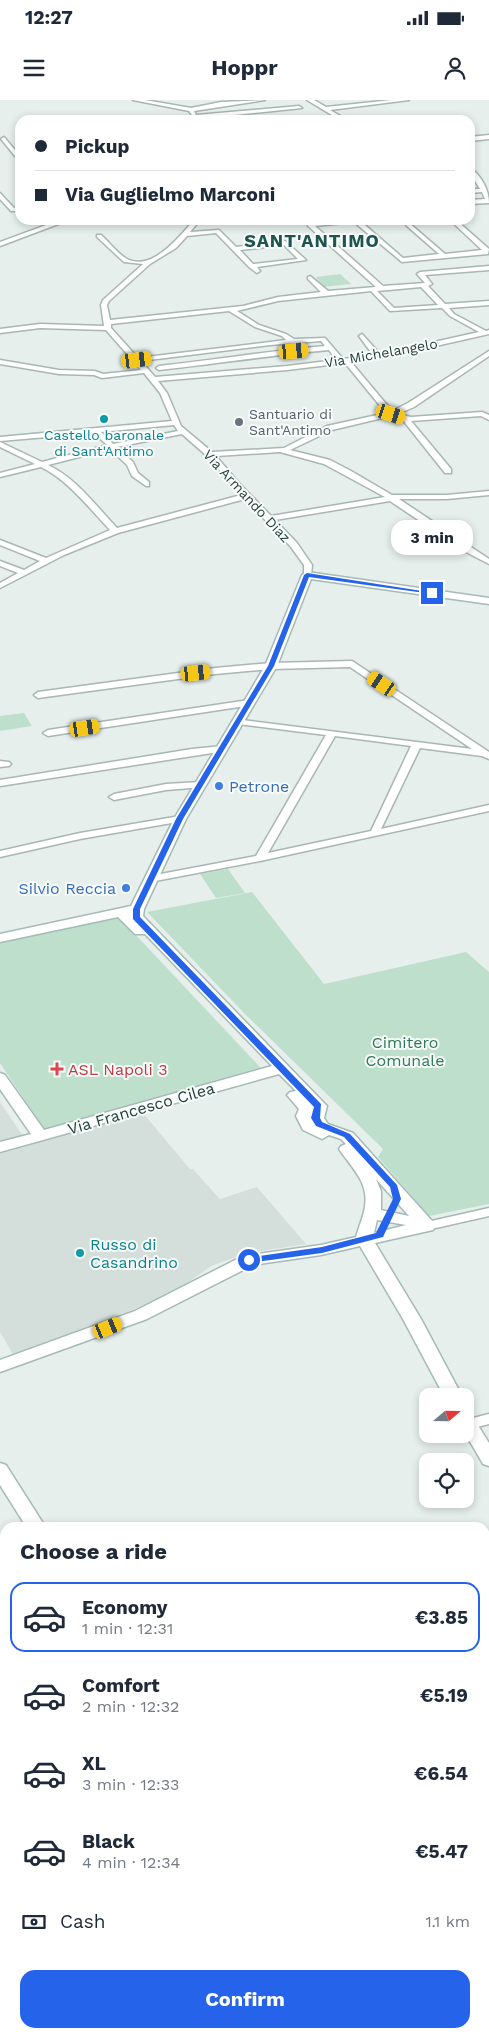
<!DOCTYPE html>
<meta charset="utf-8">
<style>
body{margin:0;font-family:"Work Sans",sans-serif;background:#f2f2f3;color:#1f2937;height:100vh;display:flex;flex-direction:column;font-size:19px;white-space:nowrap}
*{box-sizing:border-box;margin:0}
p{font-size:16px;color:#747a83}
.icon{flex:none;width:28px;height:28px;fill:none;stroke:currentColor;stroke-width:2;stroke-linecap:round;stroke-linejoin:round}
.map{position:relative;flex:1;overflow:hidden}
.sheet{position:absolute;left:0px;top:1422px;width:490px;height:516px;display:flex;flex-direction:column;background:#fff;border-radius:15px 15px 0 0;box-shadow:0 2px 8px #0003}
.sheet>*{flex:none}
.guide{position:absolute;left:15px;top:15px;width:460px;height:110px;border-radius:15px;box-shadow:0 2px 8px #0003;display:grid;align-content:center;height:110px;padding:0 20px;background:#fff}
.needle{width:32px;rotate:70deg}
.fabs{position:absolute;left:419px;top:1288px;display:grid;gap:10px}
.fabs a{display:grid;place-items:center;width:55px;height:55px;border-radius:10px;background:#fff;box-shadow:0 2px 8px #0003;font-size:25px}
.end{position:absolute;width:22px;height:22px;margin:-11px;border:6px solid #2563eb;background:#fff;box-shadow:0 0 0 2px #fff}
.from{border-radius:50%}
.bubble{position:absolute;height:35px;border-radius:15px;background:#fff;box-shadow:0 2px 8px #0003;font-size:16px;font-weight:700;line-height:35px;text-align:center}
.car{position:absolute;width:15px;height:30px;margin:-15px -8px;border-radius:6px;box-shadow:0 0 4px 1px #0007;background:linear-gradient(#f5c518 24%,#345 0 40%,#f5c518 0 76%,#345 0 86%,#f5c518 0)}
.guide b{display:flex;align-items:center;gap:18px;height:48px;font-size:19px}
.guide b+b{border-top:1px solid #e0e1e3}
.guide i{width:12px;height:12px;background:#1f2937}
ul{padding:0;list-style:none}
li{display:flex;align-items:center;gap:15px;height:70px;margin:0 10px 8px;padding:0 10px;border:2px solid transparent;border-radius:15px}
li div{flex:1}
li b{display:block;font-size:19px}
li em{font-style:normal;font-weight:700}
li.current{border-color:#2563eb}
li>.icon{width:45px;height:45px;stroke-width:1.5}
h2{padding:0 20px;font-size:22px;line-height:60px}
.pay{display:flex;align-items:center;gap:12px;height:55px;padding:0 20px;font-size:19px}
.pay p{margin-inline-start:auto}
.action{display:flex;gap:10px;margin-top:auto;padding:10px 20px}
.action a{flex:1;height:58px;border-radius:15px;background:#2563eb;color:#fff;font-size:20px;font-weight:700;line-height:58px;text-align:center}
.status{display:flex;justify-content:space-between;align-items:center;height:35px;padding:0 25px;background:#fff;direction:ltr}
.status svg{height:14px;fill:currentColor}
header{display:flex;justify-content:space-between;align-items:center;height:65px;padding:0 20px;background:#fff;font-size:22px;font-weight:700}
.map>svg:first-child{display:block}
</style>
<div class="status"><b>12:27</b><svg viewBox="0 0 49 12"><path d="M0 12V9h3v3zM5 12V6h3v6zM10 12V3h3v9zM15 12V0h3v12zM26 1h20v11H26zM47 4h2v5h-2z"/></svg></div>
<header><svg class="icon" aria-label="menu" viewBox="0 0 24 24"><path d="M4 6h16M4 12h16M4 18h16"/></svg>Hoppr<svg class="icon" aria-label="person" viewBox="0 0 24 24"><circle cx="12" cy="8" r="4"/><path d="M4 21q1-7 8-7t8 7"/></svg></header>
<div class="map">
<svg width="489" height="1938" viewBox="0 0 489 1938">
<rect width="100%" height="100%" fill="#e6efec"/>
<g fill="#d4dfdb">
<polygon points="0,1002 23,1036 0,1042"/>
<polygon points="143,1013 190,1069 193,1069 220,1099 257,1087 306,1144 247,1153 211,1166 172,1194 14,1256 0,1232 0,1054"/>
<polygon points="132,1934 355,1934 358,1938 123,1938"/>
</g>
<g fill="#bfdfcd">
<polygon points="340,174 351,184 323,187 316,177"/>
<polygon points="24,613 32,626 0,631 0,616"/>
<polygon points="228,769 245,793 216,798 200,774"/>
<polygon points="252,792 324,884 466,852 489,872 489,1104 429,1116 378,1057 383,1049 245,914 147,812"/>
<polygon points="118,816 261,968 44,1029 0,963 0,842"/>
</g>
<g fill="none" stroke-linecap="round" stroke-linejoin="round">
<defs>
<g id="street">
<polygon points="133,0 145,0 191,8 221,2 265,0 194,11 196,15 299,6 302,8 195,19 189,11"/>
<polygon points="307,0 314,0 326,7 392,0 409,0 330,10 347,20 340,20"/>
<polygon points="489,35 489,39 470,41 470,37"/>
<polygon points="4,37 20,56 20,62 1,39"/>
<path d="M470 68C481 75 489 90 489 103L470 104V100L485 99 482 92 470 93V89H480L470 73Z"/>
<polygon points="0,93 14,108 20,107 20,111 11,111 0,99"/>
<polygon points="60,120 69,120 0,146 0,142"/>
<path d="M194 120H200L190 132 219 130 236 147 285 141 306 160 257 167 260 171 257 173 249 167 216 133 187 136 176 148 150 164 109 201 107 205 110 220 243 206 278 197 321 192 308 179V177L310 176 328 191 376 187 308 126V124L310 123 359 120 403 158 439 154 407 126 406 125 409 123 445 154 482 150 450 120H456L489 149 488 154 402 162 354 122 315 126 383 186 425 183 417 174 420 172 489 166V170L425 175 432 184 428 186 445 204 489 201V205L449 208 454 214 486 231 489 230V234L387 257 351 262 392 311 408 303 489 251V256L414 307 398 314 411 317 482 312 489 315V320L481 316 411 321 451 369V373H445L402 319 391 316 332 330 290 350 330 360 351 371 392 395H447L489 391V395L447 399H399L489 459V464L466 452 390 401 275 420 297 443 312 465 311 475 304 477V465L291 447 245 399 118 433 64 455 0 488V483L18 473 0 466V461L24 470 40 461 0 445V440L46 458 110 430C89 408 69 381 41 367L0 377V373L35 364 0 347V342L42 362 107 345 94 333 0 341V337L172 321 160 293 144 273 102 278 94 275 59 274 0 264V260L59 270 95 271 103 274 141 270 106 230 40 228 0 233V229L40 224 104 226 101 205 103 200 143 164 124 162 97 137V135H101C109 142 118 154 127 159 152 172 180 136 194 120ZM284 145 298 159 253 164 240 150ZM421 187 438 205 394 208 377 191ZM371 191 390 211 442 208 450 216 479 232 380 254 362 234 359 236 373 255 343 259 325 238 294 239 286 234 259 225 237 211 278 201ZM229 211 255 227 282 236 286 240 138 258 111 228V224ZM321 241 325 246C270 251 215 260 159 266L156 268 159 270C216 264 272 255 329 250L336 260 287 266 155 277 141 261 270 245ZM345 263 386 313 327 326 284 348 212 352 181 326 167 293 158 281 287 270ZM174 325 178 331 113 344 101 332ZM182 334 207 356 241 395 117 428C96 406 76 378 48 365L110 349 127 365 132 376 146 386H149V382L138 373 133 362 117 347ZM280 352 324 364 385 397 271 416 237 381 216 356Z"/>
<path d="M352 561 489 652V659L482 656 420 648 381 729 489 705V711L260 761 150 782 146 781 145 779 146 777 150 776 256 756 326 635 238 624 233 621 235 619 472 649 350 567 271 569 215 574 38 598 34 595 38 592 215 568 271 563ZM335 636 411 646 371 731 268 753Z"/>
<polygon points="249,600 252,601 252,605 48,636 43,633 48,630"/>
<polygon points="222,646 225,647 225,651 0,686 0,680 192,649"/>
<polygon points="0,661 9,662 11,664 9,666 0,667"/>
<polygon points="200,682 203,683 203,687 166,690 114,700 109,697 114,694 166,684"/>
<polygon points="180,716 185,719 183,721 80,739 0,757 0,751 80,733"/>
<polygon points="489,1108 489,1116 427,1130 421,1126 427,1122"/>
<polygon points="489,1314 489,1324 469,1329 465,1328 465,1320"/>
<polygon points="489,1476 489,1486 485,1487 485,1477"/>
</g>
<g id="secondary">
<path d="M307 472 489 498V504L311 479 277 566 186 719 144 809 143 816 324 1003 327 1006 324 1018 328 1024 353 1033 433 1122 435 1126 433 1130 375 1143 421 1219 462 1296H444L403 1219 360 1146 321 1155 253 1165 147 1219 0 1272V1260L135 1211 243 1156 321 1145 356 1137C359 1126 364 1116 365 1106 369 1082 351 1067 339 1049L341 1046 346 1044 341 1039 329 1035 322 1039 303 1030 296 1016 299 1009 287 995 290 992 296 991 279 974 0 1052V1042L31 1034 0 989V973L5 975 44 1030 272 966 145 834H135L118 817 0 842V834L131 806 174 719 265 566 302 475ZM376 1079 409 1116 381 1110V1091ZM377 1120 406 1125 374 1133Z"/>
<polygon points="465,1312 471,1314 489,1343 489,1366 483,1364 465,1333"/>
<polygon points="0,1363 6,1365 46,1428 27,1428 0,1385"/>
<polygon points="138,1934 169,1934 167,1938 136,1938"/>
<polygon points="350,1934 375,1934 377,1938 352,1938"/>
</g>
</defs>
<use href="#street" stroke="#a8b7b4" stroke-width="3"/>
<use href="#secondary" stroke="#a4bab6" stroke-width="3"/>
<use href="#street" fill="#fff" fill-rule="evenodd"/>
<use href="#secondary" fill="#fff" fill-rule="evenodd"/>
</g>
<polygon fill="#2563eb" points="307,473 435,493 432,494 309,477 274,566 183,719 140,809 140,817 321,1004 320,1018 322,1022 350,1034 397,1085 401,1099 383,1137 322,1153 249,1163 246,1162 246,1158 322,1147 376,1133 393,1099 390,1087 344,1037 316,1026 311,1018 314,1007 133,819 133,809 176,719 268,566 304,475"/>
<g fill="#0f9aa8" stroke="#f7fbf9" stroke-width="2">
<circle cx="104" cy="319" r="5"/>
<circle cx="80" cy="1153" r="5"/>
</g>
<circle fill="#6b7280" stroke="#f7fbf9" stroke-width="2" cx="239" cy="322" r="5"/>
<g fill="#3f7fe0" stroke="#f7fbf9" stroke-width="2">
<circle cx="219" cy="686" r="5"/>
<circle cx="126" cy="788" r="5"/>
</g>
<path fill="#e0444e" stroke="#f7fbf9" stroke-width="2" d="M54.5 961.5h5v5h5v5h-5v5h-5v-5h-5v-5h5z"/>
<g text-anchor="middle" stroke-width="4" stroke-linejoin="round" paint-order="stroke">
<g font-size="14" fill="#24413e" stroke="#f7fbf9">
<text transform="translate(381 253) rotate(-10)" y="5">Via Michelangelo</text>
<text transform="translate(247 396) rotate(47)" y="5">Via Armando Diaz</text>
</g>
<g font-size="14" fill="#5b616d" stroke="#f7fbf9" text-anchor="start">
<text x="249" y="319">Santuario di<tspan x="249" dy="16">Sant'Antimo</tspan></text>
</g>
<g font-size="14" fill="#0d838f" stroke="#f7fbf9">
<text x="104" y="340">Castello baronale<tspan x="104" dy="16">di Sant'Antimo</tspan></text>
</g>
<g font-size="16" fill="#366cbe" stroke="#f7fbf9" text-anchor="start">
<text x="229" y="692">Petrone</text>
<text x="116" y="794" text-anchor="end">Silvio Reccia</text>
</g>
<g font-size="16" fill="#2e7957" stroke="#f7fbf9">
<text x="405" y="948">Cimitero<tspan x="405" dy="18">Comunale</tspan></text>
</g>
<g font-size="16" fill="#be3a42" stroke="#f7fbf9" text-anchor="start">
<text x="68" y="975">ASL Napoli 3</text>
</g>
<g font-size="16" fill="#24413e" stroke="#f7fbf9">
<text transform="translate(141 1008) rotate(-16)" y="6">Via Francesco Cilea</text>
</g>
<g font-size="16" fill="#0d838f" stroke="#f7fbf9" text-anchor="start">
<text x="90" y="1150">Russo di<tspan x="90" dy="18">Casandrino</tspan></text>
</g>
<g font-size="18" font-weight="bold" letter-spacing="1" fill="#1f5450" stroke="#f7fbf9">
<text x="312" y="147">SANT'ANTIMO</text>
</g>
</g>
</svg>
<div class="fabs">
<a><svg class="needle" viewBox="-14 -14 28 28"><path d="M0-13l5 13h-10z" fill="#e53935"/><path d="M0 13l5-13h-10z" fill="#747a83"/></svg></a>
<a><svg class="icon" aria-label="locate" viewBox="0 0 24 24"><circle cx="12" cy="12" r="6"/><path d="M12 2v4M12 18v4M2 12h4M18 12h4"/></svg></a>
</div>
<i class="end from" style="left:249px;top:1160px"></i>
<i class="end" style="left:432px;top:493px"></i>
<div class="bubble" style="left:391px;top:420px;width:82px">3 min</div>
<i class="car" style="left:294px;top:251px;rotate:85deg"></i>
<i class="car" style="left:137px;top:260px;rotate:83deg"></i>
<i class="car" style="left:391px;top:314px;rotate:108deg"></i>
<i class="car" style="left:196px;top:573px;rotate:84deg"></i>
<i class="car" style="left:382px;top:584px;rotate:304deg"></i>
<i class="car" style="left:85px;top:628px;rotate:81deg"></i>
<i class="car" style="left:108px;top:1228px;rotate:68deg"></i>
<div class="guide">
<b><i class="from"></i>Pickup</b>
<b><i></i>Via Guglielmo Marconi</b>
</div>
<section class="sheet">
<h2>Choose a ride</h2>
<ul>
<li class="current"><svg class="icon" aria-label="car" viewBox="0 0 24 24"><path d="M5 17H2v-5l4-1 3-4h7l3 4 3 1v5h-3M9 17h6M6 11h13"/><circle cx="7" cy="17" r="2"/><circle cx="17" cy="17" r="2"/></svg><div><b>Economy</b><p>1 min · 12:31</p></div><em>€3.85</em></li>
<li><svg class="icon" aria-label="car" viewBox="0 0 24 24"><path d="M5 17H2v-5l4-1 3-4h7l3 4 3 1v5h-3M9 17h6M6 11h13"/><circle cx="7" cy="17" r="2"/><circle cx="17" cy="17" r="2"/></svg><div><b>Comfort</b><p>2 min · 12:32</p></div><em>€5.19</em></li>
<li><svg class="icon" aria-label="car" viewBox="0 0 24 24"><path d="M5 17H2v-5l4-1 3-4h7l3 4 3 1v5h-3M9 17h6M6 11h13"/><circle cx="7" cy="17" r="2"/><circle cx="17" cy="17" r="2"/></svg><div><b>XL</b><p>3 min · 12:33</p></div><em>€6.54</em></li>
<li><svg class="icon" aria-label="car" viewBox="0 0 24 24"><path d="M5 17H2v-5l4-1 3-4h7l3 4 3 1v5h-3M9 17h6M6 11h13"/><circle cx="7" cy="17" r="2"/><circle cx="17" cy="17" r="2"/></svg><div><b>Black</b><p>4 min · 12:34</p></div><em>€5.47</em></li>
</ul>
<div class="pay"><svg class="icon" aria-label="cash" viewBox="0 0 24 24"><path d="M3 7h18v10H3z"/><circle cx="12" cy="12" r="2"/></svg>Cash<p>1.1 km</p></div>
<div class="action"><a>Confirm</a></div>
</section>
</div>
